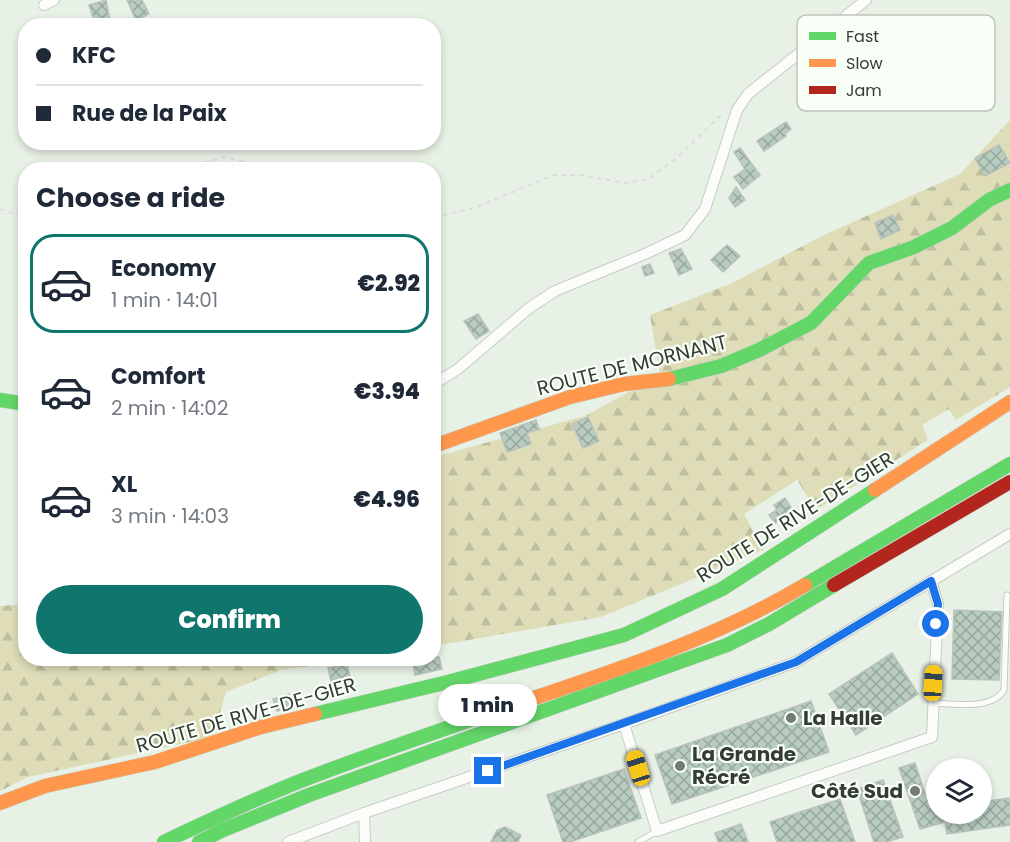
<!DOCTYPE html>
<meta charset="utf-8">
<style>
body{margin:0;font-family:Poppins,sans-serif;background:#f6f6f7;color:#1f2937;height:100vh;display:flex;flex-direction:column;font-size:22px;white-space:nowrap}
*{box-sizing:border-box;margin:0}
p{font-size:20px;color:#747a83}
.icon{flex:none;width:33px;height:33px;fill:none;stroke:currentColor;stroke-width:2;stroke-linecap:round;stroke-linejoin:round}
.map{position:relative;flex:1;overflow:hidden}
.sheet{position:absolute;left:18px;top:162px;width:423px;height:504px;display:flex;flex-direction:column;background:#fff;border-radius:24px;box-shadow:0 3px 9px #0003}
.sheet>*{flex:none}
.hud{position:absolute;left:18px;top:18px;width:423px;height:132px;border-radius:24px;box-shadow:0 3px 9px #0003;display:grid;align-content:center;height:132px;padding:0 18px;background:#fff}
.buttons{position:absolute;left:926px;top:758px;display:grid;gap:12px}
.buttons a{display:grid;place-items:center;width:66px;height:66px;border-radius:50%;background:#fff;box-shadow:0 3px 9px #0003;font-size:30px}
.end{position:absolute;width:27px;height:27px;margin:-14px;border:8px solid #1a73e8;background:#fff;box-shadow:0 0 0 3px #fff}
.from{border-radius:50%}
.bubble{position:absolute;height:42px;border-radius:21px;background:#fff;box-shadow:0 3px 9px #0003;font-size:20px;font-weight:800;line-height:42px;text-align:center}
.car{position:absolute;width:18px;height:36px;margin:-18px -9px;border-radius:8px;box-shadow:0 0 4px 2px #0007;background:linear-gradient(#f5c518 24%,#345 0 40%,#f5c518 0 76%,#345 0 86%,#f5c518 0)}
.hud b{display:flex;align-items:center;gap:21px;height:57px;font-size:22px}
.hud b+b{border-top:2px solid #e0e1e3}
.hud i{width:15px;height:15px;background:#1f2937}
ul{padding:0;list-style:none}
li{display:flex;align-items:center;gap:18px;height:99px;margin:0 12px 9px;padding:0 6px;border:3px solid transparent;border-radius:24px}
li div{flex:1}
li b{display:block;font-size:22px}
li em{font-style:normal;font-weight:800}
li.selected{border-color:#0f766e}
li>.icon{width:54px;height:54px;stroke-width:1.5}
h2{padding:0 18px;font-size:27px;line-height:72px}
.primary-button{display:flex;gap:12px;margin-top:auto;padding:12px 18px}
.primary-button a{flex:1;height:69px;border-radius:36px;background:#0f766e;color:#fff;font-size:24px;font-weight:800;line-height:69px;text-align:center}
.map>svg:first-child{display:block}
</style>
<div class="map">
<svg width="1010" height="842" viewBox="0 0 1010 842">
<defs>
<pattern id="forest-firs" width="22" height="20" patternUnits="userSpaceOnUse" patternTransform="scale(1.5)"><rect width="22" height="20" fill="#deddb8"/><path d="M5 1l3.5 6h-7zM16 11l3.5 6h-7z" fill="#bfbf9f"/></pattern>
<pattern id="building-cross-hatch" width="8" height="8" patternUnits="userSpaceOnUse" patternTransform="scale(1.5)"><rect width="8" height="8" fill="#b8ccc0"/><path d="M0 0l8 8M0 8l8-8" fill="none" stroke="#96a79d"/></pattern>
</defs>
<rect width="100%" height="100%" fill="#e8f1e6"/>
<g fill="url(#forest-firs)">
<polygon points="1010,120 1010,387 956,420 949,409 922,425 928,440 816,510 797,480 744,514 763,550 601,617 434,646 434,457 585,416 660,375 650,315 730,284 822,236 960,174"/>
<polygon points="25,604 26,658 359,659 281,670 226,692 213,737 28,777 0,791 0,606"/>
</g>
<g fill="url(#building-cross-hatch)" stroke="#b9c2bb" stroke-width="1.5">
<polygon points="106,0 111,26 96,26 89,5"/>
<polygon points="127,0 142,0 149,14 136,20"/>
<polygon points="786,122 791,129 785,134 786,136 764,151 757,141"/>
<polygon points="999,145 1010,163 985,176 975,158"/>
<polygon points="740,148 760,175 743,189 734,177 745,169 734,152"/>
<polygon points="736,187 745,200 735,207 729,198"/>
<polygon points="893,215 900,230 881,239 875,223"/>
<polygon points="727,245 740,256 723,272 711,260"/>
<polygon points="681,249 692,269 679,275 669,253"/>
<polygon points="650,264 654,273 645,276 642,267"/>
<polygon points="478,314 489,331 476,339 464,321"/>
<polygon points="588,417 599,441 583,448 572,424"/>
<polygon points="536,420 539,429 527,433 531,444 507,452 500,433"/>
<polygon points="785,498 793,511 775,523 769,515 777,510 774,505"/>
<polygon points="954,610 1002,612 999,680 952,679"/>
<polygon points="892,653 918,694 856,735 829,694"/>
<polygon points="439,657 442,669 415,675 413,663"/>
<polygon points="347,664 350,677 331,681 328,668"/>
<polygon points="289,694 294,707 277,711 273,699"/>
<polygon points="811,701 829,752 672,804 655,755"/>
<polygon points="915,763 926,796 932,794 936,806 936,813 981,813 981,802 1010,798 1010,825 947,834 945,822 920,829 899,768"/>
<polygon points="624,769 641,818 570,842 563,842 547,795"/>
<polygon points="883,780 903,837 886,842 874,842 857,789"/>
<polygon points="840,799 855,842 777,842 770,822"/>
<polygon points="741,824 748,842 718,842 715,833"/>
<polygon points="505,827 521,835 518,842 491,842 497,830"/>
</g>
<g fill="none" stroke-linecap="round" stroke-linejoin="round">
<defs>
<g id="lane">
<path d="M934 703C953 704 993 710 1004 690L1007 595"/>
<polyline points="638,842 657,831"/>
</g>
<g id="street">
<polyline points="44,5 54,0"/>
<polyline points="434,384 458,369 529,308 555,291 645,254 685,235 705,209 737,110 748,94 866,0"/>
<polyline points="624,724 657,831 932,737 938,604 931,581"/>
<polyline points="364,813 365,842"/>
<polyline points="288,842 364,813 624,724 796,662 1010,534"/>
</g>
<g id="fast">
<polyline points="669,379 721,366 759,350 811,323 869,263 914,247 952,228 989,200 1010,190"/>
<polyline points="0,400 26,404"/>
<polyline points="805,585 1010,464"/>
<polyline points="315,714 448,682 624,635 722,589 875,490"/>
<path d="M164 842C208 821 253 800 298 782 377 751 457 725 537 697"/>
<polyline points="199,842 223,830 309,795 727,645 769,624 834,585"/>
</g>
<g id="slow">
<polyline points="434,446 570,397 624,384 669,379"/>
<polyline points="875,490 1010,402"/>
<path d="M537 697C629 666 721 635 805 585"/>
<polyline points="0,803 45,786 155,762 261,727 315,714"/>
</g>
<polyline id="jam" points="834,585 1010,482"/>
</defs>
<use href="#lane" stroke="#c5cdc4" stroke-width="7"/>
<use href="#street" stroke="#c5cdc4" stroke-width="12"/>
<use href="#fast" stroke="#c5cdc4" stroke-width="15"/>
<use href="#slow" stroke="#c5cdc4" stroke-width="15"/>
<use href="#jam" stroke="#c5cdc4" stroke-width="15"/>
<g stroke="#dbdedb" stroke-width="2" stroke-dasharray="4.5 4.5" stroke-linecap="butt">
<polyline points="178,170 225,157 258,166 263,170"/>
<polyline points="0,209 26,218"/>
<polyline points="434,217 474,208 554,175 581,175 625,183 648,179 677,158 723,113"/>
</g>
<use href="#lane" stroke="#fcfdfb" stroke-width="5"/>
<use href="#street" stroke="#fcfdfb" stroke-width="10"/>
<use href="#fast" stroke="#63d668" stroke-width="14"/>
<use href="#slow" stroke="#ff974d" stroke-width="14"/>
<use href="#jam" stroke="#b3261e" stroke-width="14"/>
</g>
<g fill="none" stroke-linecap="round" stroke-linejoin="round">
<polyline stroke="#1a73e8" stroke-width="8" points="488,771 796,662 931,581 938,604 936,624"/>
</g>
<g fill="#747b73" stroke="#f8fff7" stroke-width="2">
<circle cx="791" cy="718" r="6"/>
<circle cx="680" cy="766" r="6"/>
<circle cx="915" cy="791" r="6"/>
</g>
<g text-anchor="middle" stroke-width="4.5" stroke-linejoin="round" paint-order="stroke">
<g font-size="20" fill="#353c35" stroke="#f8fff7">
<text transform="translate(632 365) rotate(-14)" y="7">ROUTE DE MORNANT</text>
<text transform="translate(795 517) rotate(-32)" y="7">ROUTE DE RIVE-DE-GIER</text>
<text transform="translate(246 715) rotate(-16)" y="7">ROUTE DE RIVE-DE-GIER</text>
</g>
<g font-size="20" font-weight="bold" fill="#353c35" stroke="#f8fff7" text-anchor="start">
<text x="803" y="725">La Halle</text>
<text x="692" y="761">La Grande<tspan x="692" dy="23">Récré</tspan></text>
<text x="903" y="798" text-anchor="end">Côté Sud</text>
</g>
</g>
<rect x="797" y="15" width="198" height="96" rx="9" fill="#f8fff7" stroke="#bec4bd" stroke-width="1.5"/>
<rect x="809" y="32" width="27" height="8" fill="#63d668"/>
<rect x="809" y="59" width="27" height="8" fill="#ff974d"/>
<rect x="809" y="86" width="27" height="8" fill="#b3261e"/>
<g font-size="16" fill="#353c35">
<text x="846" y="42">Fast</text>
<text x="846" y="69">Slow</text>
<text x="846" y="96">Jam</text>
</g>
</svg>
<div class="buttons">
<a><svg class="icon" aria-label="layers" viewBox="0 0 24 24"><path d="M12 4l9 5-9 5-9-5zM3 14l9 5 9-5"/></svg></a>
</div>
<i class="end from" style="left:936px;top:624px"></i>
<i class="end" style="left:488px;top:771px"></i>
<div class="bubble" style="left:438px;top:684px;width:99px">1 min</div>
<i class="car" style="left:933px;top:683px;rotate:3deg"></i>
<i class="car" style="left:638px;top:768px;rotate:343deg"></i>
<div class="hud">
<b><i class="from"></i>KFC</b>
<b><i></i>Rue de la Paix</b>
</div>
<section class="sheet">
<h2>Choose a ride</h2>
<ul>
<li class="selected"><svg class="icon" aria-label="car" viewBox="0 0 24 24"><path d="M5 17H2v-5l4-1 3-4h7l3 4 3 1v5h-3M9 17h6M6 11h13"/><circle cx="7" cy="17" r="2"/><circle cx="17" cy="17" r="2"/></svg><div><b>Economy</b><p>1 min · 14:01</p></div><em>€2.92</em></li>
<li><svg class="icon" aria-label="car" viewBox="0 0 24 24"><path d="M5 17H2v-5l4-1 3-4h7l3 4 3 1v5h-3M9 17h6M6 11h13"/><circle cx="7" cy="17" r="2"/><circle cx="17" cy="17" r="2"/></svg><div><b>Comfort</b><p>2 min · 14:02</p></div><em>€3.94</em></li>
<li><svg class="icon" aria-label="car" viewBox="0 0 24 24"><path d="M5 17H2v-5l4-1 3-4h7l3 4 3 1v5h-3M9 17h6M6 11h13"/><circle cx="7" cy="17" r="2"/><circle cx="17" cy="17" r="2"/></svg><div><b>XL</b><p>3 min · 14:03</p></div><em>€4.96</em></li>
</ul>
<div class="primary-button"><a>Confirm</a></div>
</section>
</div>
